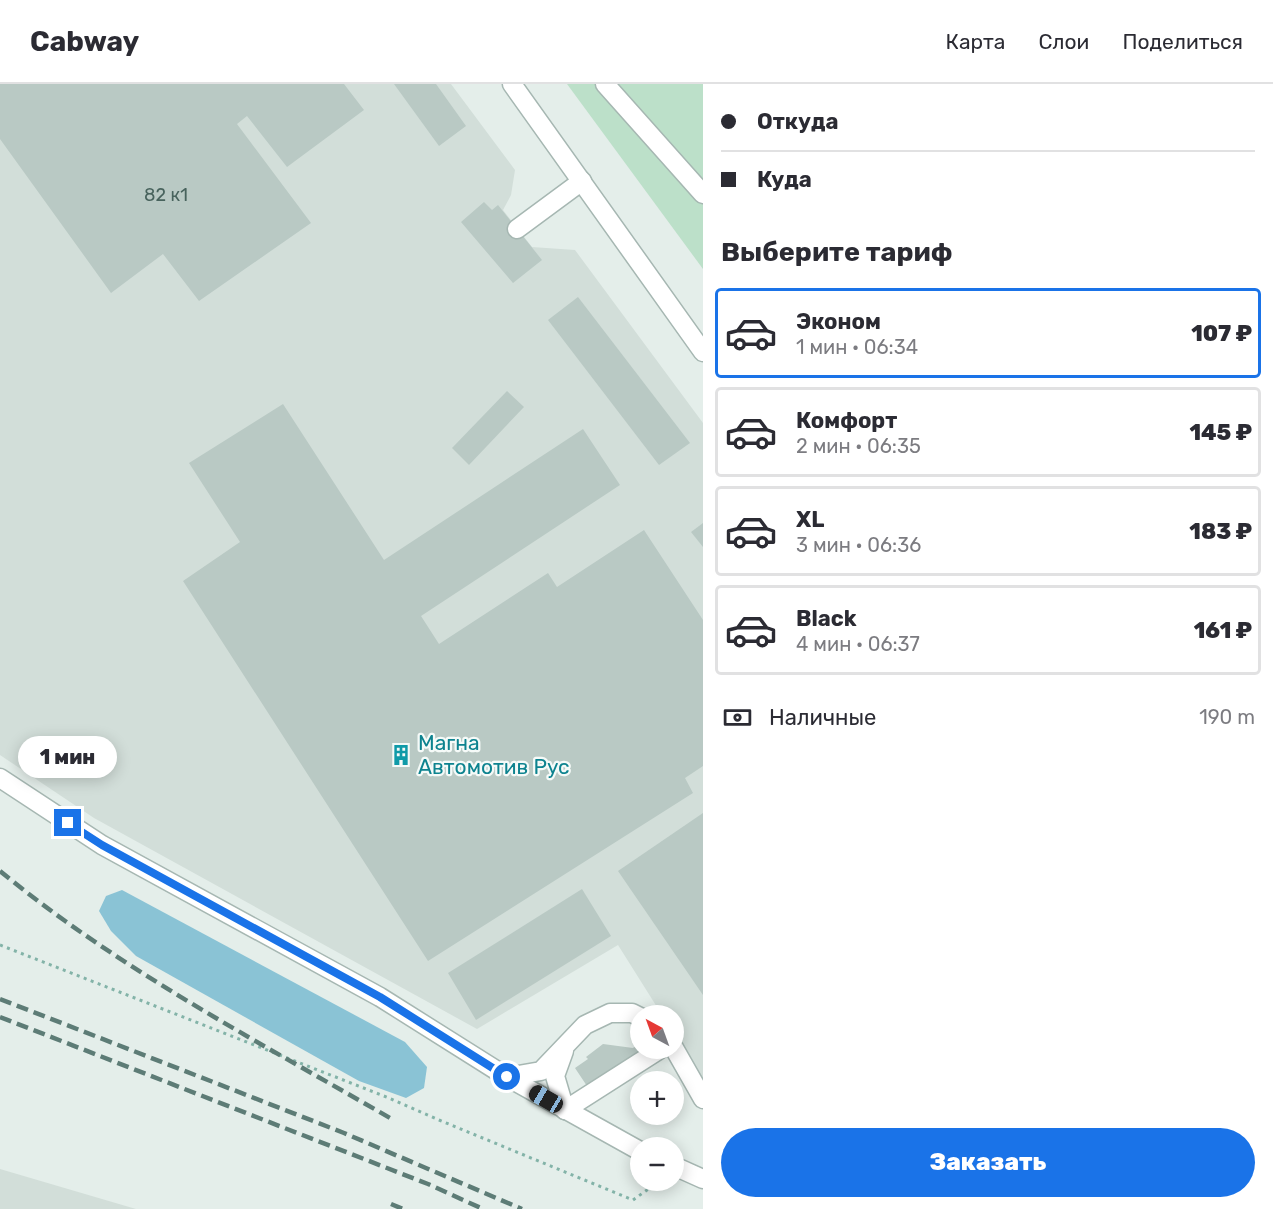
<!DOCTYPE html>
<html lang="ru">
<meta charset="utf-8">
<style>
body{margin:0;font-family:Rubik,sans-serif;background:#f7f7f7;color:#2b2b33;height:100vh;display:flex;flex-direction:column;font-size:22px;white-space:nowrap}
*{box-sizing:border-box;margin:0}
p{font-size:20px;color:#7c7c81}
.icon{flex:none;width:33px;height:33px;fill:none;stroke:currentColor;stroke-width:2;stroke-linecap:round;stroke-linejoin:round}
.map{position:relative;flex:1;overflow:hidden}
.panel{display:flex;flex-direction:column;background:#fff;width:570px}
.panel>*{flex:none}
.guide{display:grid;align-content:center;height:132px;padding:0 18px;background:#fff}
.needle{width:39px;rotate:319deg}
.controls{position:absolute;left:630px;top:921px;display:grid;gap:12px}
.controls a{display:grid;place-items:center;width:54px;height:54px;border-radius:50%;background:#fff;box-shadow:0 3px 15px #0003;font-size:30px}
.end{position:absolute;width:27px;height:27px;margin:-14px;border:8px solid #1a73e8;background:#fff;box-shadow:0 0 0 3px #fff}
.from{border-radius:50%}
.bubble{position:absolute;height:42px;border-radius:21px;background:#fff;box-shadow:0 3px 15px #0003;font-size:20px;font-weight:800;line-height:42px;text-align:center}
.car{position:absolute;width:18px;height:36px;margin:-18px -9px;border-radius:8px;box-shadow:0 0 4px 2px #0007;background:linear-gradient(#222 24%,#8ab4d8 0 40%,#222 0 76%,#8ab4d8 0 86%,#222 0)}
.guide b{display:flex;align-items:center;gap:21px;height:57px;font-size:22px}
.guide b+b{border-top:2px solid #e1e1e2}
.guide i{width:15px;height:15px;background:#2b2b33}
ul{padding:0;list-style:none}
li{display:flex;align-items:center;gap:18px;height:90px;margin:0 12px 9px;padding:0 6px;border:3px solid #e1e1e2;border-radius:6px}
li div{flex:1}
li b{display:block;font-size:22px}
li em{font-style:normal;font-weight:800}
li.active{border-color:#1a73e8}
li>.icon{width:54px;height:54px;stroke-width:1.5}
h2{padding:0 18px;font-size:27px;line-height:72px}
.pay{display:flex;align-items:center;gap:15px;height:66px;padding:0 18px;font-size:22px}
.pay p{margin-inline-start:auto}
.button{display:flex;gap:12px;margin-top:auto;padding:12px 18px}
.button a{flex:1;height:69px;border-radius:36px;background:#1a73e8;color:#fff;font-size:24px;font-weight:800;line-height:69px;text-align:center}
header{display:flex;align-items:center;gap:36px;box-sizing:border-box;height:84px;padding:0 30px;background:#fff;border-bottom:2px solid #e1e1e2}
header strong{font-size:28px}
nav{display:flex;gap:33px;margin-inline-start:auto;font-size:21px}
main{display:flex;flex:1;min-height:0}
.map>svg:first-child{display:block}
</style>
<header>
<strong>Cabway</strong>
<nav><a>Карта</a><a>Слои</a><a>Поделиться</a></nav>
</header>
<main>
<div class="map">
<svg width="703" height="1125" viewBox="0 0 703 1125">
<rect width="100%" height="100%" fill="#e4eeea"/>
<g fill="#d2ded9">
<polygon points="0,0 451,0 515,86 511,111 503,126 532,163 575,166 703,339 703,996 674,949 674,932 662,931 618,861 477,945 94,734 0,671"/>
<polygon points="0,1085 136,1125 0,1125"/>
</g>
<polygon fill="#bce0c9" points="567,0 703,0 703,185"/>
<polygon fill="#8ac3d5" points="122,806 405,958 427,983 424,1004 406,1014 359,997 136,872 111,847 99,827 106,812"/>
<g fill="#b9c9c4">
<polygon points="0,0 344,0 364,26 287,83 247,32 237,40 311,139 199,217 163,170 111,209 0,55"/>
<polygon points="394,0 436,0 466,42 439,62"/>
<polygon points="484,118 492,126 498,121 542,176 513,199 461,138"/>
<polygon points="578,213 690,359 659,381 548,236"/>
<polygon points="507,307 524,323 469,381 452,364"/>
<polygon points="283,320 384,476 583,345 620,401 421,532 439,560 548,489 557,503 644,446 703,536 703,682 685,694 693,709 428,877 183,497 240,458 189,379"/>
<polygon points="703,439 703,463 691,448"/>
<polygon points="703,729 703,911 618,787"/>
<polygon points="582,805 611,852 476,936 448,889"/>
<polygon points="603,960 633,964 638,960 644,969 589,1005 575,984 588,975 586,973"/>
</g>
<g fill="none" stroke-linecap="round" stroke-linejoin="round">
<defs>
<g id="minor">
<polyline points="512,0 703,268"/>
<polyline points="605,0 703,110"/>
<polyline points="517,145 582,97"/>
<polyline points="0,694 102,761 380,913 507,993 640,1067"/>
<polyline points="674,964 703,1015"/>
<polyline points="564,967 555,992 565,1026"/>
<polyline points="507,993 541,987 585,941 610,929 632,929 640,933"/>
<polyline points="565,1026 662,964"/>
<polyline points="674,1082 703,1095"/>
</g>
</defs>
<use href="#minor" stroke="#a6b7b2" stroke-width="21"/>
<polyline stroke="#83b3a8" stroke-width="3" stroke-dasharray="3 4.5" stroke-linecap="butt" points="0,861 389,1014 439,1036 633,1116 661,1096"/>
<use href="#minor" stroke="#fff" stroke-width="18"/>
<g stroke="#5d7c76" stroke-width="4.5" stroke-dasharray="12 6" stroke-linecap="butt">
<path d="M0 787C119 885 257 957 390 1034"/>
<polyline points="0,915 344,1049 522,1125"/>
<polyline points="0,933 428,1100 483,1125"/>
<polyline points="391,1120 403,1125"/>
</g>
</g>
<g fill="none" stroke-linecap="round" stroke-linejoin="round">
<polyline stroke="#1a73e8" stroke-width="8" points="68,739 102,761 380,913 507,993"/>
</g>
<defs>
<symbol id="building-bare" viewBox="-9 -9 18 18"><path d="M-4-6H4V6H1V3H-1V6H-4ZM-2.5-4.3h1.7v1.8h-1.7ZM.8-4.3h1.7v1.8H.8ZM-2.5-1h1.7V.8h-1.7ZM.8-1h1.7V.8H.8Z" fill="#0f9aa8" stroke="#f5faf8" stroke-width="2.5" paint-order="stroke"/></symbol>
</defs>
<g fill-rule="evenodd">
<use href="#building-bare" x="386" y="656" width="30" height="30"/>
</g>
<g text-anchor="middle" stroke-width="4.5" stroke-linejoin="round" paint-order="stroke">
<g font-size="18" fill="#48635d">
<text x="166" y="117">82 к1</text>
</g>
<g font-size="21" fill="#0d838f" stroke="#f5faf8" text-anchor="start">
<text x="418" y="666">Магна<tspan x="418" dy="24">Автомотив Рус</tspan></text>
</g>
</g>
</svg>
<div class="controls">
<a><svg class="needle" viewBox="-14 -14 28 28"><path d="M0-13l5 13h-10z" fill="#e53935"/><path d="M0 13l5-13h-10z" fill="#7c7c81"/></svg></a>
<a>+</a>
<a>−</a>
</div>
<i class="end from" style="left:507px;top:993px"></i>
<i class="end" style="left:68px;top:739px"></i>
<div class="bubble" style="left:18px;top:652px;width:99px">1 мин</div>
<i class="car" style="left:546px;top:1015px;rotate:300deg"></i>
</div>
<section class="panel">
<div class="guide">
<b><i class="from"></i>Откуда</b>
<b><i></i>Куда</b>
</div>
<h2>Выберите тариф</h2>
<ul>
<li class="active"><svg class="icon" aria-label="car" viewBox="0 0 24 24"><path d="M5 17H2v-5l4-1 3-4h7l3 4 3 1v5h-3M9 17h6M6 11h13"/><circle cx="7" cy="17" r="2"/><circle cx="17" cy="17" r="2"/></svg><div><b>Эконом</b><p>1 мин · 06:34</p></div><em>107 ₽</em></li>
<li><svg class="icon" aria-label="car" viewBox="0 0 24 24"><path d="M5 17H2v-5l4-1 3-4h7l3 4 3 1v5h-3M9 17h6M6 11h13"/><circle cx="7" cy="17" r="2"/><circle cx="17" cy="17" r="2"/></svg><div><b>Комфорт</b><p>2 мин · 06:35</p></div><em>145 ₽</em></li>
<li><svg class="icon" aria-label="car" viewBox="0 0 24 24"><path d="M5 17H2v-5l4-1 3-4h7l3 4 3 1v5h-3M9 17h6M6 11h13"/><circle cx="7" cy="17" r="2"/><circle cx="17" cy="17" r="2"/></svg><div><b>XL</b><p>3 мин · 06:36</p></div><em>183 ₽</em></li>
<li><svg class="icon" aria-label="car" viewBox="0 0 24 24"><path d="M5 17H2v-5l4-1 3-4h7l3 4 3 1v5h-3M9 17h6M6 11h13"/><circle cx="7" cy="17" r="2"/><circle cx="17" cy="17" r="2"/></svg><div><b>Black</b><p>4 мин · 06:37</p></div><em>161 ₽</em></li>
</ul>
<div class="pay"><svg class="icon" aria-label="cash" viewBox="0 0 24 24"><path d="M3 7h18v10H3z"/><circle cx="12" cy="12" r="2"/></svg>Наличные<p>190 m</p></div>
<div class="button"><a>Заказать</a></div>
</section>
</main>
